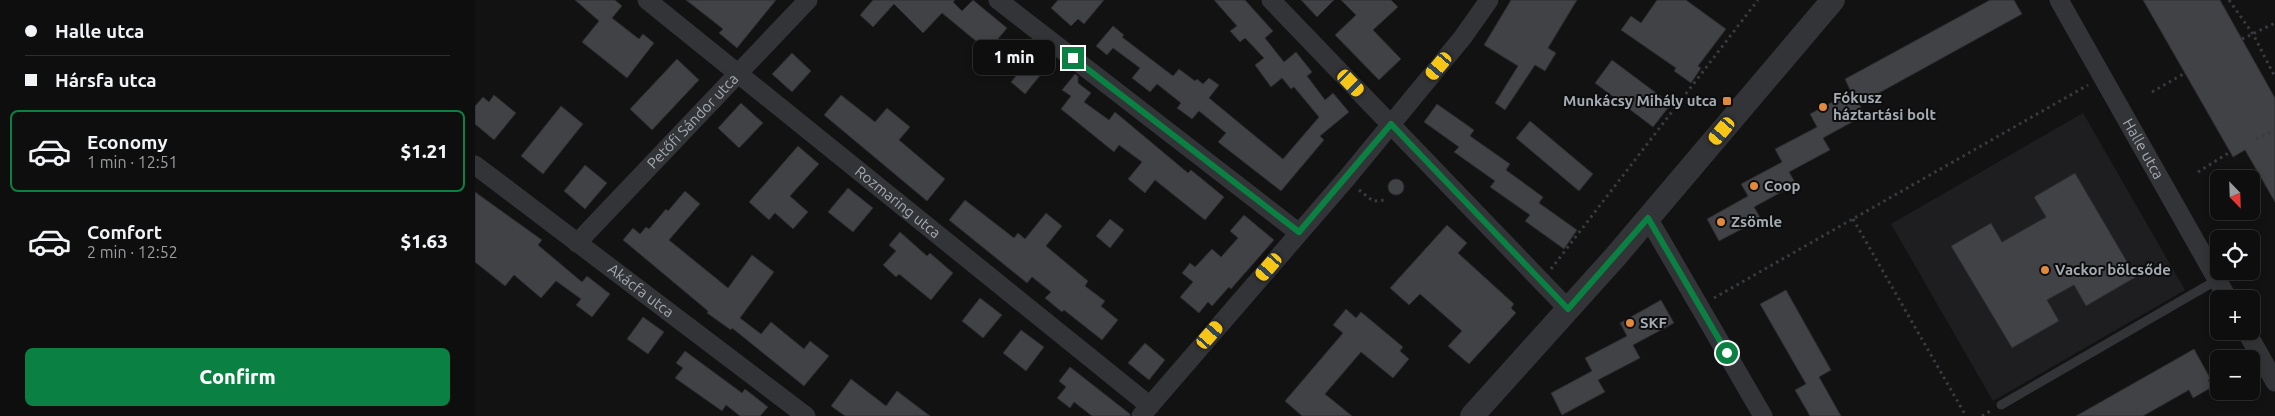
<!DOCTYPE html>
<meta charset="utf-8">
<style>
body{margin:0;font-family:Ubuntu,sans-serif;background:#171717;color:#f1f3f6;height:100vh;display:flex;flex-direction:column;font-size:19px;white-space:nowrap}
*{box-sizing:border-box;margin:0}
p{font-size:16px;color:#9b9c9e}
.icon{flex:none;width:28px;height:28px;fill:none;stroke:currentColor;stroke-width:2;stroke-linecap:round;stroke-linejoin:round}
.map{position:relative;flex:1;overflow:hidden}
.details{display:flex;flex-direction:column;background:#0e0e0e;width:475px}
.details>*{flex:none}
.top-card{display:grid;align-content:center;height:110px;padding:0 25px;background:#0e0e0e}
.needle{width:32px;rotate:157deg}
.controls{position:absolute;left:1735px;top:170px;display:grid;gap:10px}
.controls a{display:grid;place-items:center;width:50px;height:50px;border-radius:8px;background:#0e0e0e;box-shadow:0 2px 8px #0003,0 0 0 1px #2e2e2e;font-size:25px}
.end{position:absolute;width:22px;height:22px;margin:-11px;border:6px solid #0b8043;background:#fff;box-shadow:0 0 0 2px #fff}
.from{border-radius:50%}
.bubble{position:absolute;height:35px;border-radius:8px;background:#0e0e0e;box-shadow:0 2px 8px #0003,0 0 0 1px #2e2e2e;font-size:16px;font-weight:800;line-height:35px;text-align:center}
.car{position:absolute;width:15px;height:30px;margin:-15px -8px;border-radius:6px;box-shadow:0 0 4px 1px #0007;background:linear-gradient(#f5c518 24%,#345 0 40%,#f5c518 0 76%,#345 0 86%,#f5c518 0)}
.top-card b{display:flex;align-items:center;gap:18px;height:48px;font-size:19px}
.top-card b+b{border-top:1px solid #2e2e2e}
.top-card i{width:12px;height:12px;background:#f1f3f6}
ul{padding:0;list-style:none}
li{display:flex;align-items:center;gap:15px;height:82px;margin:0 10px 8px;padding:0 15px;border:2px solid transparent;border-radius:8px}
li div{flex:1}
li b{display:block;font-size:19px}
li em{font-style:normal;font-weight:800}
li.selected{border-color:#0b8043}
li>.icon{width:45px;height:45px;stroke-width:1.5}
.primary-button{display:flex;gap:10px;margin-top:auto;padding:10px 25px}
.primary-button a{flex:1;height:58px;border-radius:8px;background:#0b8043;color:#fff;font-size:20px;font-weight:800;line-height:58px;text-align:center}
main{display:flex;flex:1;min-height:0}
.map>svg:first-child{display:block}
</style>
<main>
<section class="details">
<div class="top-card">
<b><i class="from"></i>Halle utca</b>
<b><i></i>Hársfa utca</b>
</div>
<ul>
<li class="selected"><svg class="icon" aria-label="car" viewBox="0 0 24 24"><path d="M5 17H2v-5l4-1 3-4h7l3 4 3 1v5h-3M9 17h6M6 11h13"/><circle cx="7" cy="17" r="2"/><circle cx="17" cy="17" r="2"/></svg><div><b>Economy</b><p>1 min · 12:51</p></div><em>$1.21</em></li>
<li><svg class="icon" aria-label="car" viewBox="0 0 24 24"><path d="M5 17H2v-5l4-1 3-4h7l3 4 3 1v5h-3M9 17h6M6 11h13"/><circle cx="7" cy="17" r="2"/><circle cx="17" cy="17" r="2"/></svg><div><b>Comfort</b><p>2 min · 12:52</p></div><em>$1.63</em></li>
</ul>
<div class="primary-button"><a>Confirm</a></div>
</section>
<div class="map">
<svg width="1800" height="416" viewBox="0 0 1800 416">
<rect width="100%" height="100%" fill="#121213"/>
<polygon fill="#1e1e20" points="1608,113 1710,290 1518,401 1416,224"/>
<g fill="#414246" stroke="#2c2c2f">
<polygon points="100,0 140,0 147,6 137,18 164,39 168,34 179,43 152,78 107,42 124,21"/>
<polygon points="211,0 301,0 262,48 244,33 248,29"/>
<polygon points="398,0 480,0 478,2 487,11 498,0 532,28 513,51 467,13 448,33 419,4 398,27 385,15"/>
<polygon points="583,0 629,0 609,24 603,19 596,26 576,8"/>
<polygon points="739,0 770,0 798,31 790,38 809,62 821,52 837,72 832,76 850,100 858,93 874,112 845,136 849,140 806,191 743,142 751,133 724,111 717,119 702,108 706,103 682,84 675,92 657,78 665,68 638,48 632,55 621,46 638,26 649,35 647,37 698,76 704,69 720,81 722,79 728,84 734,78 744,85 734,98 808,159 844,117 819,87 816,89 807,78 796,87 780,65 789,58 770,38 765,42 755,31 762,26"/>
<polygon points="826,0 859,0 842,17"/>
<polygon points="866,0 916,0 923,7 898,30 926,59 904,80 860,35 881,15"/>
<polygon points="1036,0 1102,0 1073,48 1081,53 1070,71 1060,65 1030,110 1020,103 1043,66 1009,45"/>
<polygon points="1182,0 1211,0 1251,29 1223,66 1226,68 1216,83 1199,71 1201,68 1146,30 1156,16 1166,23"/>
<polygon points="1515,0 1539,0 1547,14 1384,104 1390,115 1348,138 1355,150 1314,172 1321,184 1279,207 1286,219 1244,241 1232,219 1273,196 1266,184 1307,162 1300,149 1342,127 1335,114 1376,92 1370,79"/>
<polygon points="1668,0 1745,0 1800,98 1800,202 1770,150 1758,157"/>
<polygon points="562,51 576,62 550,94 536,82"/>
<polygon points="317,53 336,71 317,92 297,74"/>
<polygon points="202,59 224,80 177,130 155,109"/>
<polygon points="1137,60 1196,104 1178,127 1120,83"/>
<polygon points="600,74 603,76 603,83 616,93 609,102 634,120 640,112 713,173 716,170 749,197 730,220 680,180 670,193 653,179 667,162 644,145 639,152 586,109 596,96 587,90"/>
<polygon points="19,95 41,113 19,140 0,124 0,106 8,97 14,102"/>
<polygon points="366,95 400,122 412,108 435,127 424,140 470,179 452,201 349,115"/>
<polygon points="266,103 288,123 264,148 243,128"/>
<polygon points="962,104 999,130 995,136 1035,164 1031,170 1068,197 1064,203 1102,230 1089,249 1050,221 1055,215 1015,187 1020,181 979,152 984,147 949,122"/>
<polygon points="86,106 108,124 68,174 46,156"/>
<polygon points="1055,121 1118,174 1104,191 1041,138"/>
<polygon points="323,146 344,164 315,196 333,212 318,229 300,213 294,220 274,202"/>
<polygon points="110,165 132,183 110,209 89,191"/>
<polygon points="1600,173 1661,277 1611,306 1599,285 1572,300 1584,321 1537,348 1476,246 1516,223 1527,242 1571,217 1559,197"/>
<circle cx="921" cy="187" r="8"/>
<polygon points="373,188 398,208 378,232 353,212"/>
<polygon points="210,191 225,204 194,240 253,288 277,255 299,272 265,318 286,334 296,322 329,349 335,341 354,356 329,386 257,328 256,330 232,313 233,311 148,240 158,228 165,234 171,227 174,229 191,209 193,211"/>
<polygon points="0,192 67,240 63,245 107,282 112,276 135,294 117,317 101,305 106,299 81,281 66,298 39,275 30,286 0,262"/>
<polygon points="490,200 539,238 543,233 550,239 571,213 587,226 571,246 613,281 610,286 630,301 626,306 643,320 627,340 589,310 587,312 570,298 576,292 557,277 552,283 474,220"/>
<polygon points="769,215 799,240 756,289 754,287 737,306 733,302 724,313 705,297 718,282 707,273 715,263 720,267 737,249 746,257 763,238 755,231"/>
<polygon points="635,219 649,230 635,248 621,236"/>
<polygon points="972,225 992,243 983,253 1039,304 1036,308 1041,313 994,364 973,346 987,331 945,294 934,305 915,288"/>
<polygon points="425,232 452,256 455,253 478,273 456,300 424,274 421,277 408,265 421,251 414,245"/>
<polygon points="1311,290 1356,370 1344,377 1366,416 1335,416 1320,390 1331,384 1285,304"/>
<polygon points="505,298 527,315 508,338 487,321"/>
<polygon points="1186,300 1199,323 1158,345 1165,358 1123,380 1130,392 1087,415 1076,393 1117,371 1110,358 1152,336 1145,323"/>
<polygon points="871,309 881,318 886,312 928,347 925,351 934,359 918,378 886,352 850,394 877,416 827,416 810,401 868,333 858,325"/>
<polygon points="168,317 189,332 173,354 152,339"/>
<polygon points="546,330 569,347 551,371 528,353"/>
<polygon points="670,343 690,360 674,380 653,363"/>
<polygon points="1719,349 1735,378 1733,380 1737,387 1718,398 1714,390 1668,416 1601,416"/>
<polygon points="210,351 267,393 270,389 293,407 285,416 265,416 251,405 247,411 200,378 208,368 201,363"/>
<polygon points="595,367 655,414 655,416 617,416 599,402 595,408 582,398 591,387 584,381"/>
<polygon points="376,379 411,406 422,391 455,416 370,416 356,406"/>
</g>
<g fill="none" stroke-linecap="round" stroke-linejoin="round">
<g stroke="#393b3e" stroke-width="3" stroke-dasharray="2.5 4" stroke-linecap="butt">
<polyline points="1754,0 1778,34 1800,77"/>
<polyline points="1767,39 1800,23"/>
<polyline points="1677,92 1710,73"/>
<polyline points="1781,139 1800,130"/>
<polyline points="1723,172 1755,152"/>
<polyline points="884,190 898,201 912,200"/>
<polyline points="1378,219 1491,416"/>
<polyline points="1076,269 1283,0"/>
<polyline points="1239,298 1613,85"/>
<polyline points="1507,416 1517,410"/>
</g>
<polyline stroke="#333437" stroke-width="9" points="1526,405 1742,280"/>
<g stroke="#333437" stroke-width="19">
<path id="s1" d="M172 0 675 406"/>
<polyline points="523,0 824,233"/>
<polyline points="796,0 1093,309"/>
<path id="s2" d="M1584 0 1753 299"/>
<path id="s3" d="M0 165 331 416"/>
<polyline points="1173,218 1288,416"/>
<path id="s4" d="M102 243 333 0"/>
<polyline points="1771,331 1800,382"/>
<polyline points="666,416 871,179 988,37 1014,0"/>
</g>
<polyline stroke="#333437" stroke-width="24" points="997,416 1141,256 1358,0"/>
</g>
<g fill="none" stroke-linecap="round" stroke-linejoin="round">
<polyline stroke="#0b8043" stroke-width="6" points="598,58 824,232 916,124 1093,309 1173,218 1252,353"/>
</g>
<g fill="#df8a3d" stroke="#0d0d0e" stroke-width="2">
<rect x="1247" y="96" width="10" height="10" rx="2.5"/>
<circle cx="1348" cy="107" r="5"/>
<circle cx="1279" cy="186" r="5"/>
<circle cx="1246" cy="222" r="5"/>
<circle cx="1570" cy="270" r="5"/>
<circle cx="1155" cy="323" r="5"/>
</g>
<g text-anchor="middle" stroke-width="4" stroke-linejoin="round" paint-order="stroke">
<g font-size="15" font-weight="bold" fill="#a4abb2" stroke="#0d0d0e" text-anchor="start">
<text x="1358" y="103">Fókusz<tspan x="1358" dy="17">háztartási bolt</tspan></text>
<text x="1242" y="106" text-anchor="end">Munkácsy Mihály utca</text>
<text x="1289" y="191">Coop</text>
<text x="1256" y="227">Zsömle</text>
<text x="1580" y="275">Vackor bölcsőde</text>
<text x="1165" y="328">SKF</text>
</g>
<g font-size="15" fill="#a4abb2" stroke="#0d0d0e">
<text dy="5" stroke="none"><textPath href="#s4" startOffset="168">Petőfi Sándor utca</textPath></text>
<text dy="5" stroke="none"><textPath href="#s2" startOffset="171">Halle utca</textPath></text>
<text dy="5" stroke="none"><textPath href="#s1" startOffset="322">Rozmaring utca</textPath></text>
<text dy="5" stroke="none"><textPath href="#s3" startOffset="208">Akácfa utca</textPath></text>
</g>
</g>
</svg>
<div class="controls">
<a><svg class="needle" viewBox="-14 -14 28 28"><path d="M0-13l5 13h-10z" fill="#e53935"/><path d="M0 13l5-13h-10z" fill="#9b9c9e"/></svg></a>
<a><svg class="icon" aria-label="locate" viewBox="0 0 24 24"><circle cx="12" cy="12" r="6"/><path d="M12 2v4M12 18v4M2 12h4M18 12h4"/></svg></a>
<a>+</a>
<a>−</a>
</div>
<i class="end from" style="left:1252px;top:353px"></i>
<i class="end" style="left:598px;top:58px"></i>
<div class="bubble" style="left:498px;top:40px;width:82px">1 min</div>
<i class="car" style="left:964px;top:66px;rotate:220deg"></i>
<i class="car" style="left:876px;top:83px;rotate:136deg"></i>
<i class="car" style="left:1247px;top:131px;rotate:220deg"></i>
<i class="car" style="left:794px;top:267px;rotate:221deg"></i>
<i class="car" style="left:735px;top:335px;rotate:41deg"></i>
</div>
</main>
